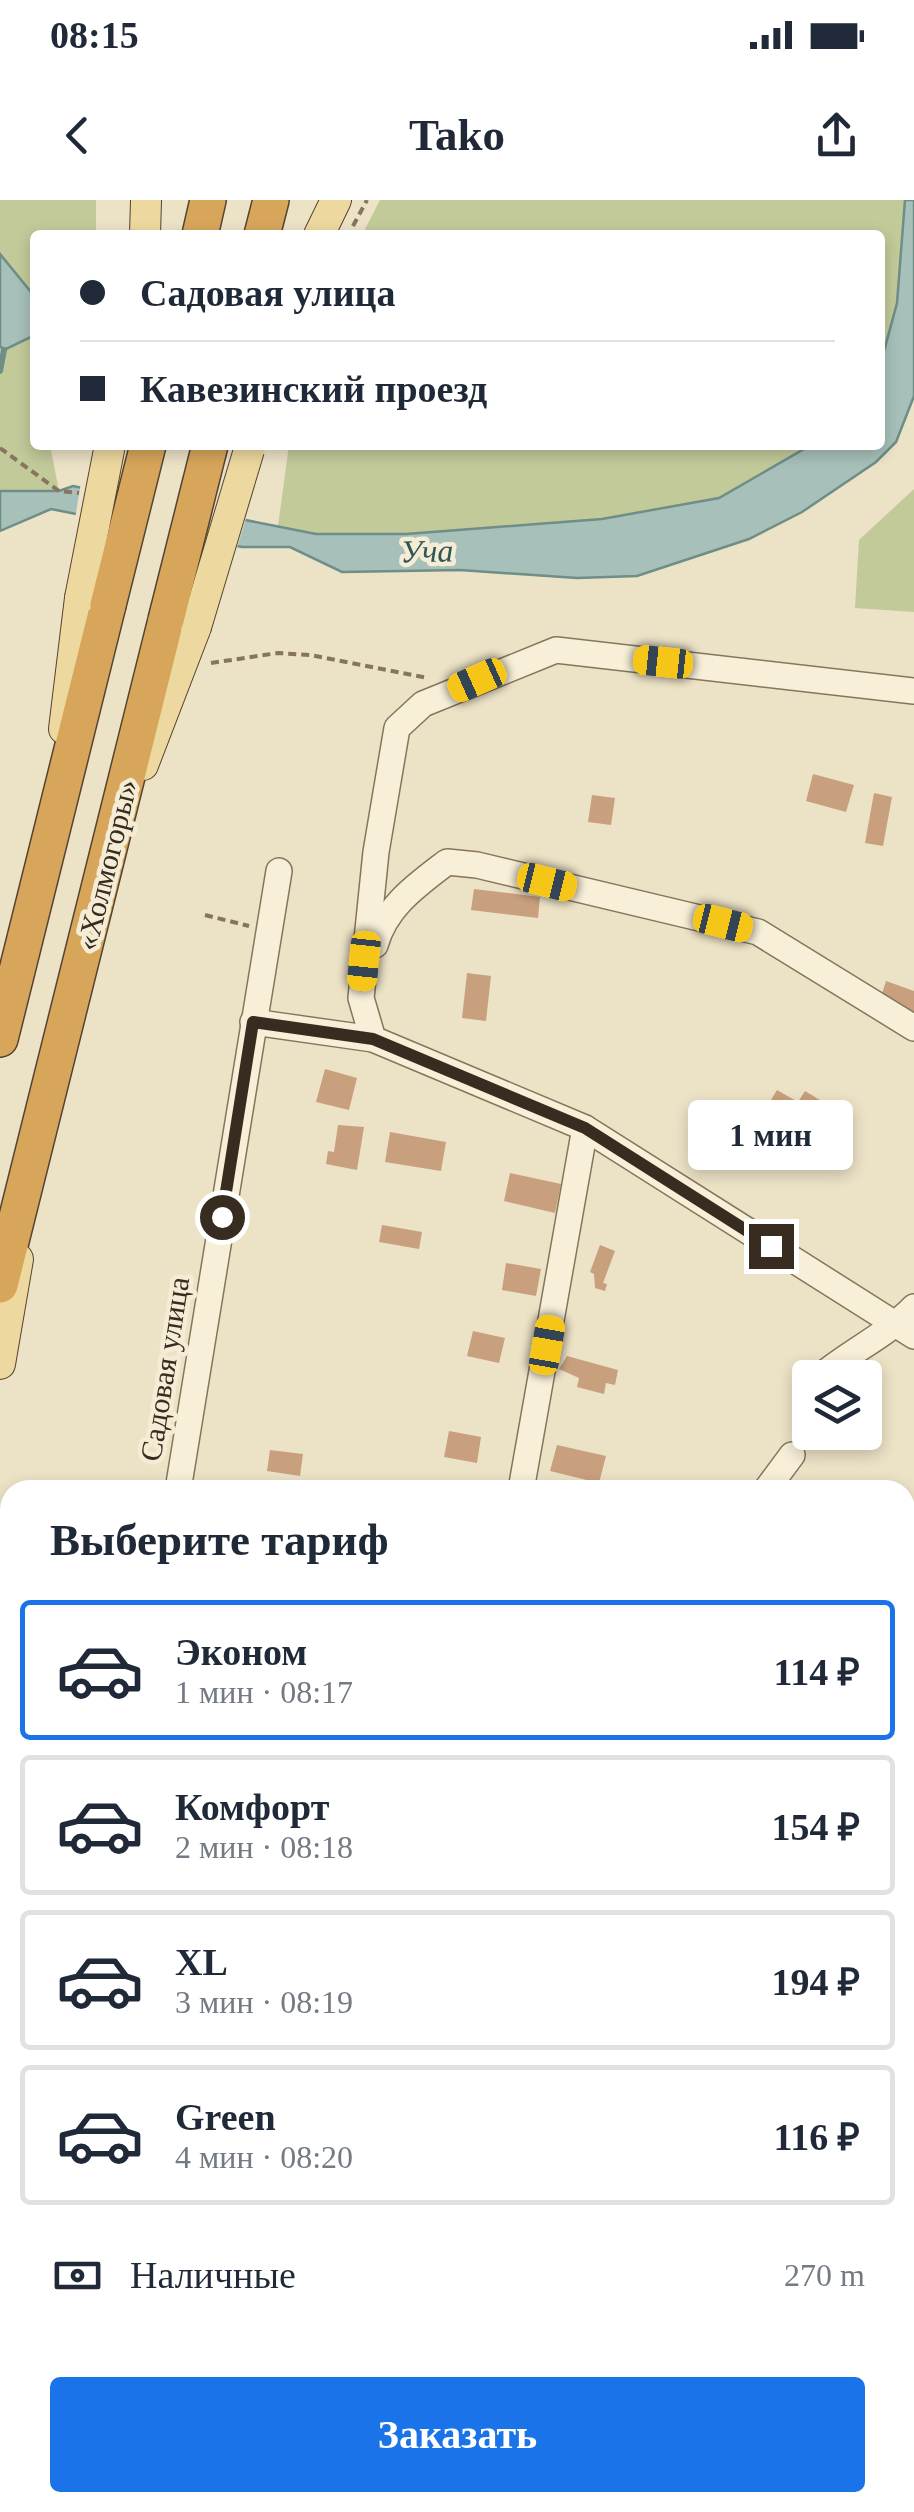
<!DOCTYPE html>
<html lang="ru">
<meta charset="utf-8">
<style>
body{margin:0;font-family:"Times New Roman",serif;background:#f6f6f7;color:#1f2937;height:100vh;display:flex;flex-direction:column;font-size:38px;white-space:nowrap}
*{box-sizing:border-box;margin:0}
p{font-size:32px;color:#747a83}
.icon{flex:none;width:55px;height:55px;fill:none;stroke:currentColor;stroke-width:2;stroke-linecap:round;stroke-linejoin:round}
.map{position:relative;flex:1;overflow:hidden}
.drawer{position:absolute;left:0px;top:1280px;width:915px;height:1032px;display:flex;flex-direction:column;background:#fff;border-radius:30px 30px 0 0;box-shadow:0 5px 15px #0003}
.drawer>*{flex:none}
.top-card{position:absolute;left:30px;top:30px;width:855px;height:220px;border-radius:10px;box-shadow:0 5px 15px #0003;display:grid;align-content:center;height:220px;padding:0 50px;background:#fff}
.controls{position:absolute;left:792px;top:1160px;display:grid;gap:20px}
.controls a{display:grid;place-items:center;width:90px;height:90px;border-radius:10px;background:#fff;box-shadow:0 5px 15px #0003;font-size:50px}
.end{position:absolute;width:45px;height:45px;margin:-22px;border:12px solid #372c1f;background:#fff;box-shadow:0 0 0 5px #fff}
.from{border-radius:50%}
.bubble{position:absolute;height:70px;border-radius:10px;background:#fff;box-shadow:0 5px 15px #0003;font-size:32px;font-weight:800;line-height:70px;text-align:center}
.car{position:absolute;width:30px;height:60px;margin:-30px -15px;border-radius:12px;box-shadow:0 0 8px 2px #0007;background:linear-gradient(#f5c518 24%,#345 0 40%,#f5c518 0 76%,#345 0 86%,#f5c518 0)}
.top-card b{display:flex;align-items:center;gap:35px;height:95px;font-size:38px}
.top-card b+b{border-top:2px solid #e0e1e3}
.top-card i{width:25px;height:25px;background:#1f2937}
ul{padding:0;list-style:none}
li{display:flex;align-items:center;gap:30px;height:140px;margin:0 20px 15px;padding:0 30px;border:5px solid #e0e1e3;border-radius:10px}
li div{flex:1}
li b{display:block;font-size:38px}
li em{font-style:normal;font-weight:800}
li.selected{border-color:#1a73e8}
li>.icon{width:90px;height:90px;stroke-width:1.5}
h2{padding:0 50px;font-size:45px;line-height:120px}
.pay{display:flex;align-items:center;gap:25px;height:110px;padding:0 50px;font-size:38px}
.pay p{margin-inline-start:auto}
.action{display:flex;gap:20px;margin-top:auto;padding:20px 50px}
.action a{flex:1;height:115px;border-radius:10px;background:#1a73e8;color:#fff;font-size:40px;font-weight:800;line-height:115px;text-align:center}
.status{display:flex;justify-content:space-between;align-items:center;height:70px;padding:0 50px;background:#fff;direction:ltr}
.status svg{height:28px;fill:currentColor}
header{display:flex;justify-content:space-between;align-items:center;height:130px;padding:0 50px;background:#fff;font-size:45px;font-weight:800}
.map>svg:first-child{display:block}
</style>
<div class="status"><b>08:15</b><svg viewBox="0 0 49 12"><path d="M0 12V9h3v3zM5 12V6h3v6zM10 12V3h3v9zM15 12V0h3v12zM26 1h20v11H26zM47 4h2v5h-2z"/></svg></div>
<header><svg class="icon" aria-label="back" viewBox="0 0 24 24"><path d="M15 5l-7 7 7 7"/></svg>Tako<svg class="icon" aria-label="share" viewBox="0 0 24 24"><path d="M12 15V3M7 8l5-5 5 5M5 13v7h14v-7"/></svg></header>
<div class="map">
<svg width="914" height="2312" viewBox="0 0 914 2312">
<rect width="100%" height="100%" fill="#ece2c6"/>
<g fill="#c2ca9a">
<polygon points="0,0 96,0 96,35 35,35 35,97 0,54"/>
<polygon points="380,0 905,0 897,103 881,164 880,35 362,35"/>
<polygon points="35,129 35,245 50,245 59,291 0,291 0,146 5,150 31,137"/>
<polygon points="289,245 811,245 719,298 602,319 406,334 316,334 278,326"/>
<polygon points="914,289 914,412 855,408 859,340"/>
</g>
<polygon fill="#b9bf99" points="905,1784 914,1788 914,2312 595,2312 581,2303 905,2302"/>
<g fill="#a7c0ba" stroke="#6e8e87" stroke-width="2.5">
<polygon points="905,0 914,0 914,196 896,242 876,262 802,312 749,339 637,376 577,378 460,370 342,372 290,347 242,347 51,309 0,331 0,291 59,291 73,286 316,334 406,334 602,319 719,298 811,245 880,245 880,166 897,103"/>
<polygon points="0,54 35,97 31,137 4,150 0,146"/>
</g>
<polygon fill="#ece2c6" points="81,282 247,315 236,351 75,319"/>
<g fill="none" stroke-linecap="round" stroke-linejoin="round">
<polyline stroke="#6e8e87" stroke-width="6" points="0,171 4,150"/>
</g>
<g fill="#c8a07d">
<polygon points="813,574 854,585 846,612 806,601"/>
<polygon points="874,593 892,597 883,646 865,643"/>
<polygon points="592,595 615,598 611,625 588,622"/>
<polygon points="474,689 540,697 538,718 471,710"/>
<polygon points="467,773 491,776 486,821 462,818"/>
<polygon points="886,781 914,791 914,815 879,803"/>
<polygon points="325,869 357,878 349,910 316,902"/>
<polygon points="777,890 798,902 805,891 825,903 804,937 814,943 802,962 743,926 754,907 763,913"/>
<polygon points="338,925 364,927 357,970 326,964 328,951 334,952"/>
<polygon points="390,932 446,942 441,971 385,962"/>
<polygon points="510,973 561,984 555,1013 504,1001"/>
<polygon points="382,1025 422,1032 419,1049 379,1042"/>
<polygon points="600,1045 615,1051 603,1083 607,1084 605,1091 595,1088 594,1074 590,1072"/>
<polygon points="506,1063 541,1069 536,1096 502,1090"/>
<polygon points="473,1131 505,1138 499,1163 467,1156"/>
<polygon points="567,1156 618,1170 615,1185 606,1183 604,1194 577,1187 579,1178 559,1169"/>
<polygon points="449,1231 481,1237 477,1263 444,1257"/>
<polygon points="557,1245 606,1256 599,1283 550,1271"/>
<polygon points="270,1250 303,1254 300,1276 267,1271"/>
<polygon points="0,2227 10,2232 10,2302 139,2302 157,2312 0,2312"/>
<polygon points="430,2302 565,2302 579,2312 443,2312"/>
</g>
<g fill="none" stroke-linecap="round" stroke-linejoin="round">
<defs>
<g id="minor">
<path d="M375 745C386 706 417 685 447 662L477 665 758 732 914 828"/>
<polyline points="253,822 373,839 585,928 914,1136"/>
<polyline points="373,839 361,798 376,652 397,528 423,504 556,450 914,491"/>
<path d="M826 1178V1172C855 1149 889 1133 914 1107"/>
<polyline points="178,1290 279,671"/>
<polyline points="521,1290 585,928"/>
<polyline points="766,1290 792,1255"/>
<polyline points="0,2115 10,2091"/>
<polyline points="0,2160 10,2166"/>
</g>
<g id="major">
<polyline points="145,35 146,0"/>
<polyline points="319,35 336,0"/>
<polyline points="64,529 80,398"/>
<polyline points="143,565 196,427"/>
<polyline points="0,1164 18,1059"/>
<polyline points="0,1356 10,1378"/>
<polyline points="0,1462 10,1466"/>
<polyline points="0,1500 10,1503"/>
<polyline points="905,1721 914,1725"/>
<polyline points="0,1868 10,1866"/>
<polyline points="0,1894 10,1888"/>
</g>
<g id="highway">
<polyline points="200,35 208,0"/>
<polyline points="262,35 271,0"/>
<polyline points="0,839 108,405"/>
<polyline points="0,1085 166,420"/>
</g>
</defs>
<use href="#minor" stroke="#86755c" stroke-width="28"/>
<use href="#major" stroke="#554330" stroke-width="32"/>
<use href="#highway" stroke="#554330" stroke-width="38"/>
<g stroke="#86755c" stroke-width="4" stroke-dasharray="8 5" stroke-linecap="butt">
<polyline points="353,26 367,0"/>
<polyline points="0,248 59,291 79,293"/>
<polyline points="211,463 278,453 310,455 428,478"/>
<polyline points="205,715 249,726"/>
<polyline points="0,1564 10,1536"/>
<polyline points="905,1690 914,1695"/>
<polyline points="905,1764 914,1768"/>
</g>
<use href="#minor" stroke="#f7efd8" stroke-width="25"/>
<use href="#major" stroke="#edd99f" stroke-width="30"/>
<use href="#highway" stroke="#d7a65b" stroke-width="35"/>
<defs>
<g id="major-bridge">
<polyline points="80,398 110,245"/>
<polyline points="196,427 249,250"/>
</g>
<g id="highway-bridge">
<polyline points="108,405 148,245"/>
<polyline points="166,420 210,245"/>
</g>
</defs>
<use href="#major-bridge" stroke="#554330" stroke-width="32" stroke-linecap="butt"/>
<use href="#highway-bridge" stroke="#554330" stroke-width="38" stroke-linecap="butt"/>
<use href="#major-bridge" stroke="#edd99f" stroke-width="30"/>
<use href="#highway-bridge" stroke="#d7a65b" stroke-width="35"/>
</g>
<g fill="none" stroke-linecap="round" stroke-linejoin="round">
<polyline stroke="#372c1f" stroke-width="12" points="222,1017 253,822 373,839 585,928 771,1046"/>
</g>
<g text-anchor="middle" stroke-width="9" stroke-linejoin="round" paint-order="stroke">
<g font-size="30" fill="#372c1f" stroke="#f4ecd5">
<text transform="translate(107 665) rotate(-76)" y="10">«Холмогоры»</text>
<text transform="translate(165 1169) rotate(-81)" y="10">Садовая улица</text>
</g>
<g font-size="32" font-style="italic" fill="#2f5656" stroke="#f4ecd5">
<text transform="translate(427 351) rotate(-1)" y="11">Уча</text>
</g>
</g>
</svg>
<div class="controls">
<a><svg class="icon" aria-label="layers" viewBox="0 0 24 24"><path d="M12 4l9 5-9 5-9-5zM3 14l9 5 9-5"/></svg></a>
</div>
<i class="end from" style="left:222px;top:1017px"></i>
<i class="end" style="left:771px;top:1046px"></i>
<div class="bubble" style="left:688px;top:900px;width:165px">1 мин</div>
<i class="car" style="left:663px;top:462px;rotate:276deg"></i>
<i class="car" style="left:477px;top:480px;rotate:246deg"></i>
<i class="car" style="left:547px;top:682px;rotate:104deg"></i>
<i class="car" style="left:723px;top:723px;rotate:104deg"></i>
<i class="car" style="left:364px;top:761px;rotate:186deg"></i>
<i class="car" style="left:547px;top:1145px;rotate:10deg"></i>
<div class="top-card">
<b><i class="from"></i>Садовая улица</b>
<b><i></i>Кавезинский проезд</b>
</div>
<section class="drawer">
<h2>Выберите тариф</h2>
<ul>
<li class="selected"><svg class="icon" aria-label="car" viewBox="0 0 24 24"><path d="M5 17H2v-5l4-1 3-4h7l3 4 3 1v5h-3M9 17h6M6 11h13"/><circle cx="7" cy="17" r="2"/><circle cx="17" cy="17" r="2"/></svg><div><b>Эконом</b><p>1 мин · 08:17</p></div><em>114 ₽</em></li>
<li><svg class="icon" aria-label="car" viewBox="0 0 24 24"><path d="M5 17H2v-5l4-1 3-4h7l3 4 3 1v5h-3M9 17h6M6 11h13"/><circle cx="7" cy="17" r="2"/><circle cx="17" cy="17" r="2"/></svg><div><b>Комфорт</b><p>2 мин · 08:18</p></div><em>154 ₽</em></li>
<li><svg class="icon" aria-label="car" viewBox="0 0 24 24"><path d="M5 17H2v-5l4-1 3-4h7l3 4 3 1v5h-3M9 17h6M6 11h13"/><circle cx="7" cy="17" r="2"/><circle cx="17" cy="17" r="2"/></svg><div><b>XL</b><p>3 мин · 08:19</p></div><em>194 ₽</em></li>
<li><svg class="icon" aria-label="car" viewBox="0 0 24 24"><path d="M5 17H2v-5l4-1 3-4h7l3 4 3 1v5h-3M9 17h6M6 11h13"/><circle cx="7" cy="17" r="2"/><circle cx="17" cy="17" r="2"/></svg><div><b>Green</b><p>4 мин · 08:20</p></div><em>116 ₽</em></li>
</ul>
<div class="pay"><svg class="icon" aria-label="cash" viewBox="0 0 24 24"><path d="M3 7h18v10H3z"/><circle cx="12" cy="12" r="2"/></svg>Наличные<p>270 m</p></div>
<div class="action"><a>Заказать</a></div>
</section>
</div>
